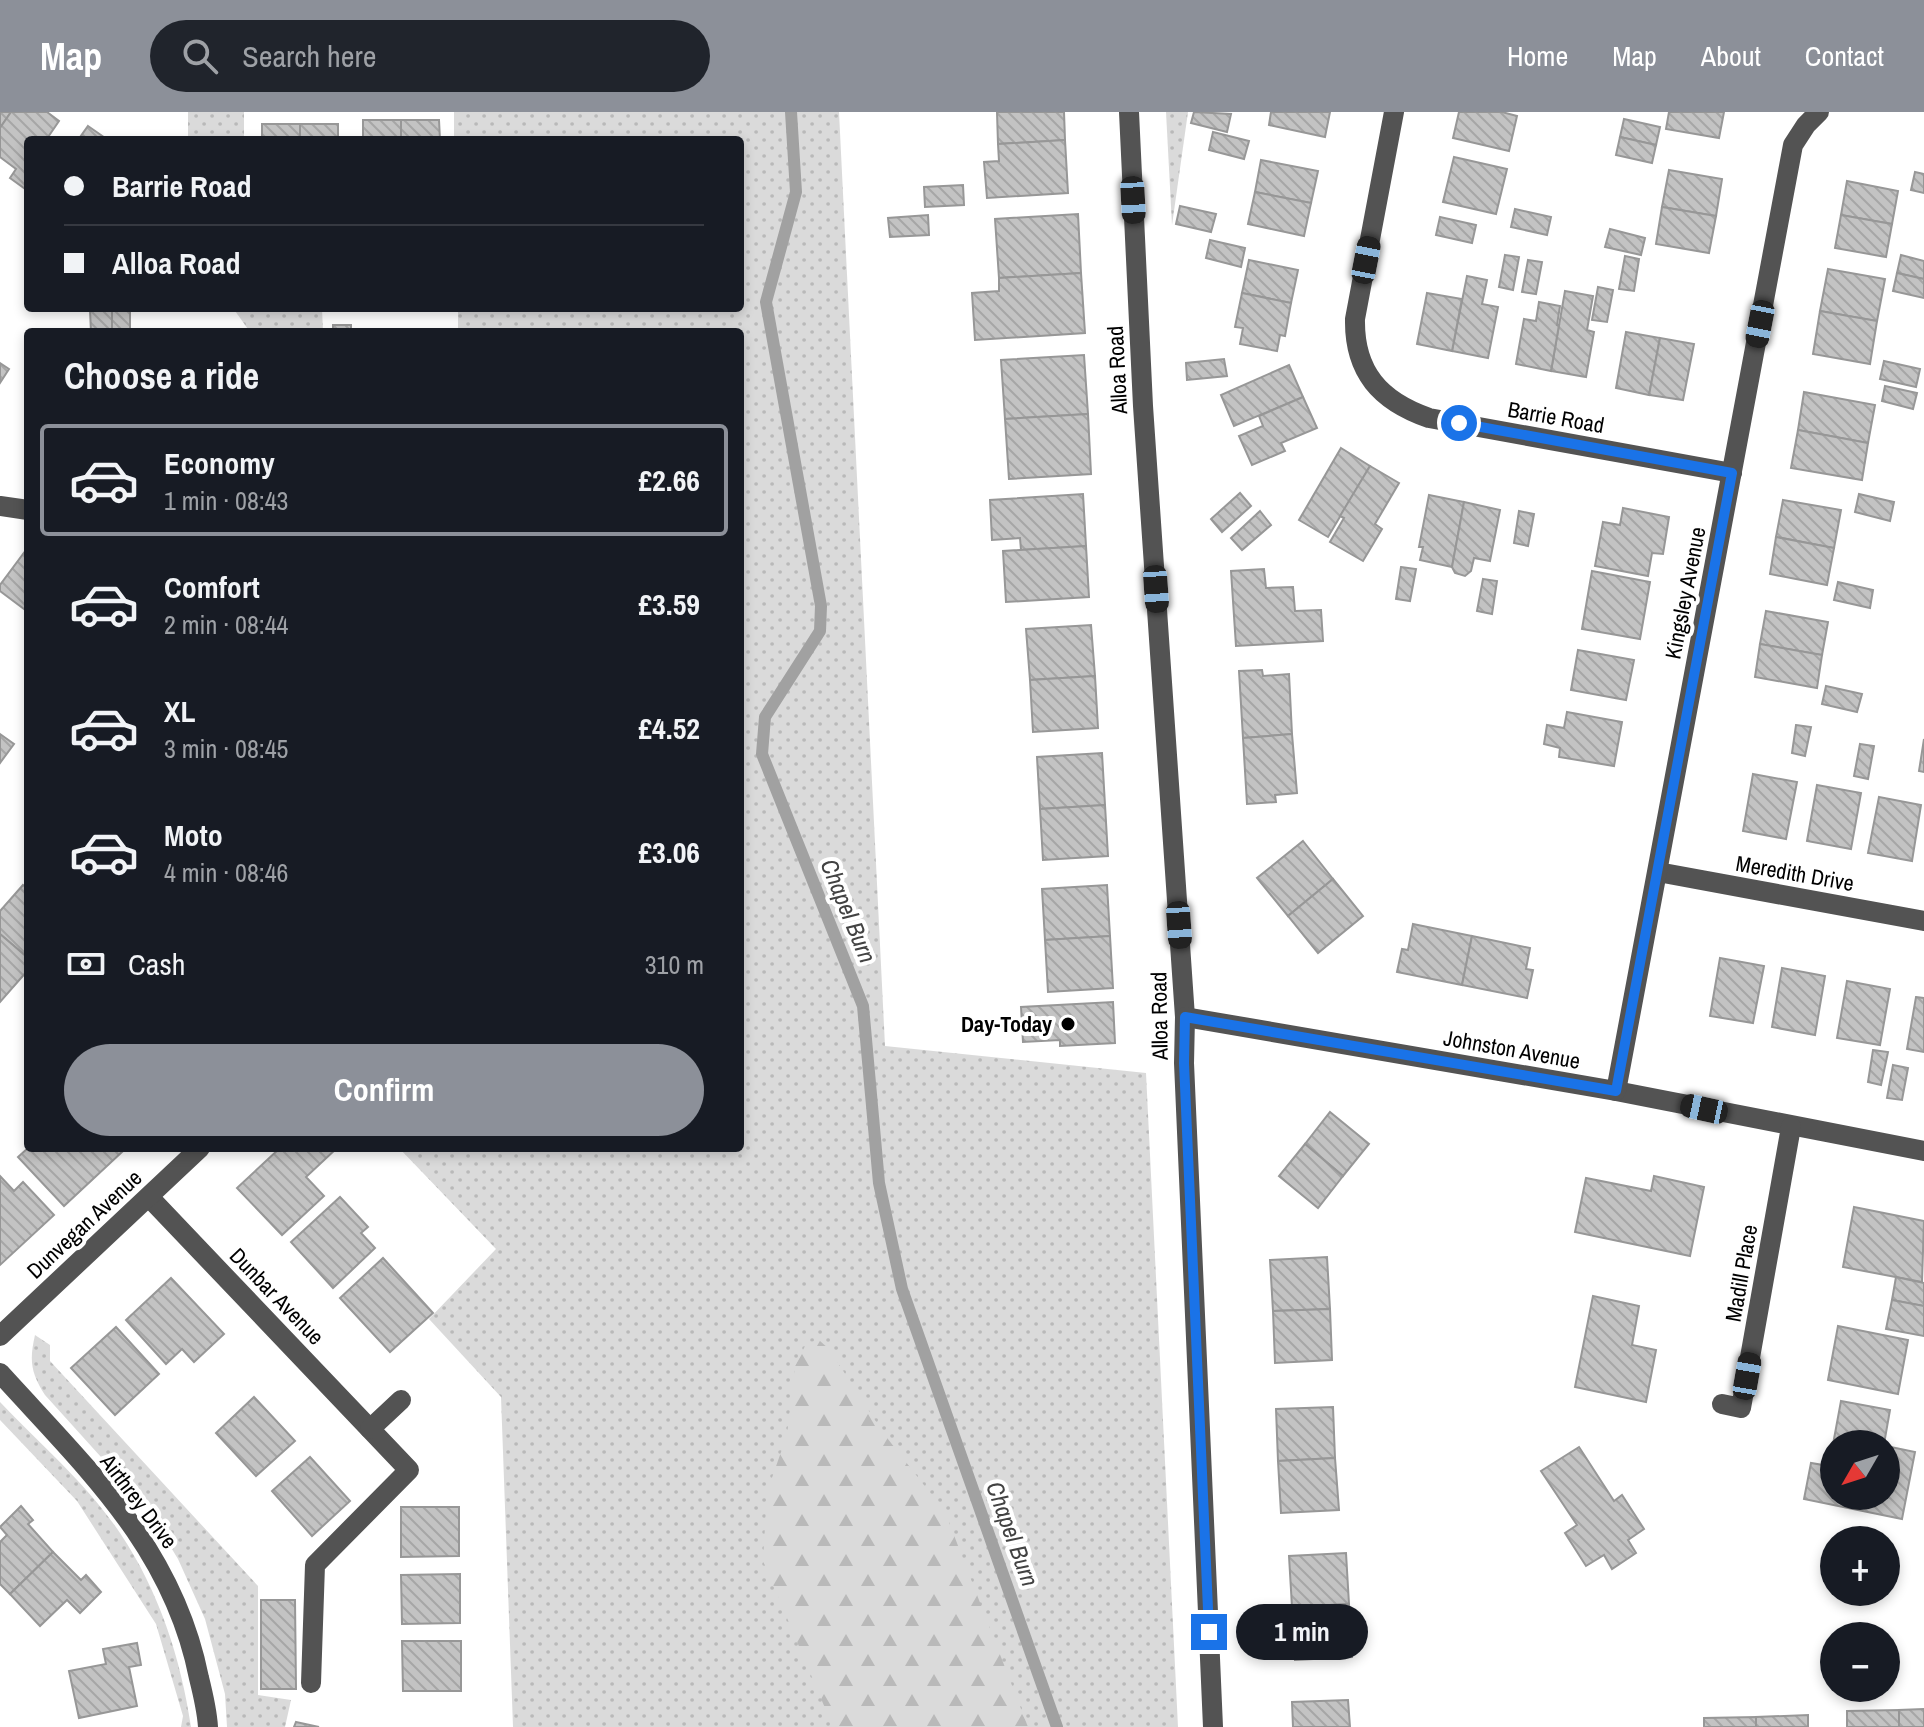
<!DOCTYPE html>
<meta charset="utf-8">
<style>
body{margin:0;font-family:"Archivo Narrow",sans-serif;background:#20242c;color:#f1f3f6;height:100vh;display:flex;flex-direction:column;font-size:30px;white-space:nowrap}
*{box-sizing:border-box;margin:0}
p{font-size:26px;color:#9ea1a6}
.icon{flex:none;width:44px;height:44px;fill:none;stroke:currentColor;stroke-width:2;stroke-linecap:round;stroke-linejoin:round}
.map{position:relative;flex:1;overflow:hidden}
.details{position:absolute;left:24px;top:216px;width:720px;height:824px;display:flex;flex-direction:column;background:#171b24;border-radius:8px;box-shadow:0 4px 12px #0003}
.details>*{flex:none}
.guide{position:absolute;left:24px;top:24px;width:720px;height:176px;border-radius:8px;box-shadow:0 4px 12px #0003;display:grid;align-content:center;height:176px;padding:0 40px;background:#171b24}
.needle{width:52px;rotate:231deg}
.buttons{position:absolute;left:1820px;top:1318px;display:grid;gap:16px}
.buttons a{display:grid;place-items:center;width:80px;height:80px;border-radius:50%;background:#171b24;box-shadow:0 4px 12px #0003;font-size:40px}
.end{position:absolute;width:36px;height:36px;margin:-18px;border:10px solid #1a73e8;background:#fff;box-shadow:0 0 0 4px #fff}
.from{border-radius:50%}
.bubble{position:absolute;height:56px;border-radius:28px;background:#171b24;box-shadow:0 4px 12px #0003;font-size:26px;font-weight:700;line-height:56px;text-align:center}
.car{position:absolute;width:24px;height:48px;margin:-24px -12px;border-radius:10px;box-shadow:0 0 6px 2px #0007;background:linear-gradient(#222 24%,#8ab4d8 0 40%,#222 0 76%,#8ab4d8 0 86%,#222 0)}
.guide b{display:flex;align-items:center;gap:28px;height:76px;font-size:30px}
.guide b+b{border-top:2px solid #363941}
.guide i{width:20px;height:20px;background:#f1f3f6}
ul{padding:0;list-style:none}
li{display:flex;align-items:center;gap:24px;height:112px;margin:0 16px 12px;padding:0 24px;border:4px solid transparent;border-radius:8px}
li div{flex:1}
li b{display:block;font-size:30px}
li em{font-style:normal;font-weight:700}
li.active{border-color:#8c9099}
li>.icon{width:72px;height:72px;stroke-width:1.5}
h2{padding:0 40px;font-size:36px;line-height:96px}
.pay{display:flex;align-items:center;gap:20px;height:88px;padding:0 40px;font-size:30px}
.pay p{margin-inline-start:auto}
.button{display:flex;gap:16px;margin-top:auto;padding:16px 40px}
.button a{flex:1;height:92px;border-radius:48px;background:#8c9099;color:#fff;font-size:32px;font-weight:700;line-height:92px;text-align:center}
header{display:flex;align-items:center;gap:48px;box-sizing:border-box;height:112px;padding:0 40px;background:#8c9099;color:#fff}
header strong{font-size:38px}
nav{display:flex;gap:44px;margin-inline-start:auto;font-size:28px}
.search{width:560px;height:72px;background:#20242c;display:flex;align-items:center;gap:20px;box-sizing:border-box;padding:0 28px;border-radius:44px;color:#9ea1a6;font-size:30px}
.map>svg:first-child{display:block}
</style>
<header>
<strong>Map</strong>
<div class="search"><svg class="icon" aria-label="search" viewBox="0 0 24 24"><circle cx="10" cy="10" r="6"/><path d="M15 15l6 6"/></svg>Search here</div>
<nav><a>Home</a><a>Map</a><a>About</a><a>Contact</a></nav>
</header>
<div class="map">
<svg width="1924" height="1615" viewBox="0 0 1924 1615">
<defs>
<pattern id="grass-dots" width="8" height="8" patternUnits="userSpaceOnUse" patternTransform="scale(2)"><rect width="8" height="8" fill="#dadada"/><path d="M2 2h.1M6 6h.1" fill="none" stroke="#b9b9b9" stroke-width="1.8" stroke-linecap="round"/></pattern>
<pattern id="forest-firs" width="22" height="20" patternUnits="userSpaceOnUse" patternTransform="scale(2)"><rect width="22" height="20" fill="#dadada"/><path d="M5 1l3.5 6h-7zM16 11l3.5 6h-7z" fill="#b9b9b9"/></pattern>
<pattern id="building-back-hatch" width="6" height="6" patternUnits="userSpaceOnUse" patternTransform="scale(2)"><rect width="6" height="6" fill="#c3c3c3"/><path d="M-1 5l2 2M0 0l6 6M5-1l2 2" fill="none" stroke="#a6a6a6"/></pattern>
</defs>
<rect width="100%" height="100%" fill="#fff"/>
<g fill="url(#grass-dots)">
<rect x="188" y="0" width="56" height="28"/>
<polygon points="454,0 839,0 885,934 1146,961 1178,1615 513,1615 501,1285 429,1207 496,1137 399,1036 740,1036 740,220 458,220 458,196 740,196 740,28 454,28"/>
<polygon points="1166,0 1188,0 1172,113"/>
<polygon points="233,196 322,196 323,220 250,220"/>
<path d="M35 1223 50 1233V1249L258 1474V1583L291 1588 285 1615H227L225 1582 205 1507 178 1447 147 1396 45 1283C31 1261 29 1249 35 1223Z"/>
<path d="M0 1290C40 1332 88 1373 120 1421 159 1479 181 1547 191 1615H181L183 1604 156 1512 77 1389 0 1308Z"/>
</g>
<polygon fill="url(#forest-firs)" points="820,1229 829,1237 884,1322 945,1400 1028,1615 833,1615 763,1449 767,1380 787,1323 795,1254 807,1230"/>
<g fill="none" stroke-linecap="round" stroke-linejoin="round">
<polyline stroke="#a1a1a1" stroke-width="12" points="791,0 796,80 766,190 821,494 820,519 765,605 762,642 863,894 879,1071 902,1177 1057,1615"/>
</g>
<g fill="url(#building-back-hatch)" stroke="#979797" stroke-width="2">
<polygon points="0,0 11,0 0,16"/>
<polygon points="11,0 47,0 59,9 46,28 28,28 28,79 10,66 16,57 0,45 0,16"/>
<polygon points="997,0 1064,0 1065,28 998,32"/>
<polygon points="1194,0 1231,2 1227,20 1191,11"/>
<polygon points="1271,0 1330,0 1325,25 1269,13"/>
<polygon points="1459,0 1502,0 1517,4 1509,39 1453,26"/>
<polygon points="1669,0 1724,0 1719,26 1666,17"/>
<polygon points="1624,7 1660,15 1656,33 1620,25"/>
<rect x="363" y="8" width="38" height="20"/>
<polygon points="401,8 439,8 440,28 401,28"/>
<rect x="262" y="12" width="38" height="16"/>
<rect x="300" y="12" width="38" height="16"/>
<polygon points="88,14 108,28 78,28"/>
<polygon points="1213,20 1249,29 1244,47 1209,38"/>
<polygon points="1620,25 1656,33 1652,51 1616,43"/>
<polygon points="1065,28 1068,81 987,86 984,50 999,49 998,32"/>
<polygon points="1454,45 1507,57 1496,102 1443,90"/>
<polygon points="1261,48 1318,59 1311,91 1255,80"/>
<polygon points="1669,58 1722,67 1716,104 1662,95"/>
<polygon points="1915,60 1924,62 1924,81 1911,78"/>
<polygon points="1847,69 1898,79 1892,112 1841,103"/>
<polygon points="963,73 964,93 925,95 924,75"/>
<polygon points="1255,80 1311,91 1304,124 1248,112"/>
<polygon points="1180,94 1216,102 1211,120 1176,112"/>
<polygon points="1662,95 1716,104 1709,141 1656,132"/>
<polygon points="1515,97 1551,105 1547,123 1511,115"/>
<polygon points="1078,102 1081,161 999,166 995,107"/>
<polygon points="928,103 929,123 890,125 888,106"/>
<polygon points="1841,103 1892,112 1886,145 1835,136"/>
<polygon points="1440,105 1476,113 1472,131 1436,123"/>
<polygon points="1610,117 1645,126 1641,143 1605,135"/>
<polygon points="1210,128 1245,136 1241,155 1206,146"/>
<polygon points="1505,143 1519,145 1513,178 1499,175"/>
<polygon points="1901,143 1924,149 1924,167 1897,161"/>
<polygon points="1625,144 1639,147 1634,179 1619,177"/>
<polygon points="1249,148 1298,158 1291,191 1242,181"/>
<polygon points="1528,148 1542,150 1536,182 1522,180"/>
<polygon points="1828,157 1885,167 1877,209 1820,199"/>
<polygon points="1081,161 1085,221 975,228 972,181 999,179 999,166"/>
<polygon points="1897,161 1924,167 1924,186 1893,179"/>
<polygon points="1467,164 1487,168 1482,192 1498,195 1488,246 1452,239"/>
<polygon points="1598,175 1613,178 1607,210 1592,208"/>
<polygon points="1565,179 1593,184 1587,218 1594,220 1586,265 1551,259"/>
<polygon points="1242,181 1291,191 1285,224 1280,223 1277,239 1240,232 1243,216 1235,215"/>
<polygon points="1427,181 1462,187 1452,239 1417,232"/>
<polygon points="1539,190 1560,194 1557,213 1559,213 1551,259 1516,252 1524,207 1536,209"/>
<polygon points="90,198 112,198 112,220 91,220"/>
<rect x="112" y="198" width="18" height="22"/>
<polygon points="1820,199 1877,209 1870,252 1813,242"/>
<rect x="333" y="213" width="18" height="7"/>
<polygon points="1626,220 1660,226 1649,283 1616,276"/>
<polygon points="1660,226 1694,232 1683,288 1649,283"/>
<polygon points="1084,243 1088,302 1005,307 1001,248"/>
<polygon points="1224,247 1227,264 1187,268 1186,251"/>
<polygon points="1884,249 1920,257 1916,275 1880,267"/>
<polygon points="0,251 9,257 0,271"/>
<polygon points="1289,253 1303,285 1234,314 1221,283"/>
<polygon points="1885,274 1917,281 1913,297 1882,289"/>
<polygon points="1804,280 1875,293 1868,331 1798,318"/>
<polygon points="1303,285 1317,316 1281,331 1285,339 1252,353 1239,324 1263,314 1259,304"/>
<polygon points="1088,302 1091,362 1009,367 1005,307"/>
<polygon points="1798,318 1868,331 1862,368 1791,356"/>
<polygon points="1341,336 1370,354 1328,425 1299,408"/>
<polygon points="1370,354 1399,371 1375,412 1382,417 1363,449 1330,430 1344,406 1340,404"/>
<polygon points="1240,381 1251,394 1222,420 1211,407"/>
<polygon points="1083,382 1086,434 1021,438 1020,426 992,428 990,388"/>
<polygon points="1859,382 1894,390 1890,409 1855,400"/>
<polygon points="1429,383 1464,390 1452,455 1420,448 1423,435 1419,435"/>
<polygon points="1783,388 1841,398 1834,436 1776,425"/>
<polygon points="1464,390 1500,398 1490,449 1474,446 1471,459 1465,464 1455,461 1452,455"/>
<polygon points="1623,396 1669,405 1663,442 1652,441 1648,464 1595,454 1603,410 1620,413"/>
<polygon points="1260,399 1271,413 1242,438 1231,426"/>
<polygon points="1519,399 1534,402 1528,434 1514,431"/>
<polygon points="1776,425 1834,436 1827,473 1770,462"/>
<polygon points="1086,434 1089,485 1006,490 1003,439"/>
<polygon points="26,438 28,439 28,500 0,479 0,473"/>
<polygon points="1401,455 1416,457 1410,489 1396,487"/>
<polygon points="1264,457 1266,476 1293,475 1295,499 1321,498 1323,529 1236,534 1231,459"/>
<polygon points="1592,459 1650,470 1640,527 1582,517"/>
<polygon points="1483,467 1497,469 1492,502 1477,499"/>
<polygon points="1838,470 1873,478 1870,496 1834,488"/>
<polygon points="1766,499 1828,510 1822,543 1760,532"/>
<polygon points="1091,513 1095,564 1030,568 1026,517"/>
<polygon points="1760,532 1822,543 1817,576 1755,565"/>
<polygon points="1578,538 1634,548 1626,588 1571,578"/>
<polygon points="1262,558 1263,564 1289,562 1292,622 1243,626 1239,559"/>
<polygon points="1095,564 1098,616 1033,620 1030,568"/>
<polygon points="1826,574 1862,582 1857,600 1822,592"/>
<polygon points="1567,600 1622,610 1614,654 1559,645 1560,636 1544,632 1547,613 1564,616"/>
<polygon points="1796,613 1811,615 1805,644 1792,641"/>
<polygon points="0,622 14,632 0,651"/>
<polygon points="1292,622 1297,681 1275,683 1276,690 1247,692 1243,626"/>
<polygon points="1924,627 1924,660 1919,659"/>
<polygon points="1860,632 1874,634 1868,667 1854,664"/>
<polygon points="1102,641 1105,693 1040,697 1037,645"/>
<polygon points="1753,662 1797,670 1786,727 1743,719"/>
<polygon points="1817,673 1861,681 1851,737 1807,729"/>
<polygon points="1879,685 1921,693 1912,749 1868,741"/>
<polygon points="1105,693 1108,744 1043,748 1040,697"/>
<polygon points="1303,729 1333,767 1288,804 1257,766"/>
<polygon points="1333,767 1363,804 1318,841 1288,804"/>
<polygon points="23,773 28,777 28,846 0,822 0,799"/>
<polygon points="1107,773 1110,824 1045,828 1042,777"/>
<polygon points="1413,812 1472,824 1462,873 1397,860 1402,837 1408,838"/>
<polygon points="0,822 28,846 28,858 0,890"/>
<polygon points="1110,824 1113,876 1048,880 1045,828"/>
<polygon points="1472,824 1530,836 1526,857 1533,858 1527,886 1462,873"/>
<polygon points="1720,846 1764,854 1753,911 1710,904"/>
<polygon points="1782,856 1825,864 1815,923 1772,915"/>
<polygon points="1847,869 1890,877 1880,933 1837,926"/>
<polygon points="1916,885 1924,886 1924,940 1907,937"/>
<polygon points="1113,890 1115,931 1060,934 1060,928 1023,930 1021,895"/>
<polygon points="1873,938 1888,940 1881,973 1868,970"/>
<polygon points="1893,953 1908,956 1902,988 1887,986"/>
<polygon points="1330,1000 1369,1032 1343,1064 1305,1032"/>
<polygon points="1305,1032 1343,1064 1318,1096 1279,1064"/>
<polygon points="28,1036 118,1036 122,1040 64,1094 18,1045"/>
<polygon points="280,1036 337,1036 306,1065 324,1084 282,1123 237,1076"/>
<polygon points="0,1064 14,1079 23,1070 54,1103 0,1153"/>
<polygon points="1654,1064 1704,1075 1690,1144 1575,1120 1586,1066 1651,1079"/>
<polygon points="340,1085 368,1115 361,1121 375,1136 333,1176 291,1130"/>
<polygon points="1854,1095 1924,1109 1922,1170 1843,1155"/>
<polygon points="1327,1145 1330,1197 1273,1199 1270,1148"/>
<polygon points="383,1146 433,1201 390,1240 340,1186"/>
<polygon points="1896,1165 1924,1171 1924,1194 1892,1188"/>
<polygon points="171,1166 224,1222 194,1250 182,1237 166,1252 126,1208"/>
<polygon points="1593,1184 1639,1194 1632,1233 1656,1238 1646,1290 1575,1275"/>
<polygon points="1892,1188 1924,1194 1924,1224 1886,1217"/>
<polygon points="1330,1197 1332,1248 1275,1251 1273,1199"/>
<polygon points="1838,1214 1908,1228 1898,1282 1828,1268"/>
<polygon points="116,1215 159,1262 115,1303 71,1256"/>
<polygon points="254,1285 295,1329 256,1364 216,1321"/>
<polygon points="1841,1289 1890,1298 1884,1332 1834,1332 1834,1384 1886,1384 1886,1334 1915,1340 1902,1407 1804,1387 1811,1351 1829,1354"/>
<polygon points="1333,1295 1335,1346 1278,1349 1276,1297"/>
<polygon points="1579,1335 1614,1389 1622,1383 1644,1417 1628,1428 1636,1441 1612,1457 1604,1443 1586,1454 1565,1421 1577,1413 1541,1359"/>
<polygon points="310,1345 350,1389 312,1424 272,1379"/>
<polygon points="1335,1346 1339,1398 1281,1401 1278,1349"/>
<polygon points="21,1394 33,1408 28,1412 53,1440 10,1482 0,1472 0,1430 7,1423 0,1415"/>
<polygon points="401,1395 459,1395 459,1444 401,1445"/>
<polygon points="53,1440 81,1468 86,1463 101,1480 80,1501 67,1488 40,1514 10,1482"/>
<polygon points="1346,1441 1349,1492 1292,1495 1289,1444"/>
<polygon points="460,1462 460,1511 402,1512 401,1463"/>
<polygon points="261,1488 295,1488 296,1577 261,1577"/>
<polygon points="1349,1492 1352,1545 1295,1548 1292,1495"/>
<polygon points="402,1529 461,1529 461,1579 403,1579"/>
<polygon points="137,1531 141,1553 129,1555 137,1594 79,1606 69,1559 106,1552 103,1537"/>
<polygon points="1348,1588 1350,1615 1293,1615 1292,1590"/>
<polygon points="1924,1597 1924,1615 1899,1615 1899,1598"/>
<polygon points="1899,1598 1899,1615 1847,1615 1847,1599"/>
<polygon points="1808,1603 1808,1615 1756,1615 1756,1605"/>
<polygon points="1756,1605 1756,1615 1704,1615 1704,1606"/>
<polygon points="296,1610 319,1615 294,1615"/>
</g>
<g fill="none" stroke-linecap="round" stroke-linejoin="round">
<g stroke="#535353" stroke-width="20">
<polyline points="1129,0 1143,294 1185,905 1184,951 1213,1615"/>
<path d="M1394 0 1355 207C1354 260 1380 289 1429 306L1732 361"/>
<polyline points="0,394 28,398"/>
<polyline points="1658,760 1924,809"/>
<polyline points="1185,905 1616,979 1924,1039"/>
<polyline points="1616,979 1793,33 1806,13 1819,0"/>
<polyline points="149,1085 409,1358 315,1453 311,1571"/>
<polyline points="0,1224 200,1036"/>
<path d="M0 1261C86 1356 173 1435 199 1566 203 1582 207 1599 208 1615"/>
<polyline points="1722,1292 1741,1296 1791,1015"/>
<polyline points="370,1317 401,1288"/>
</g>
</g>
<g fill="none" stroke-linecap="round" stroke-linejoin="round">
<polyline stroke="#1a73e8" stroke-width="10" points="1209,1520 1184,951 1185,905 1616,979 1732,361 1459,311"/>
</g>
<circle fill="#000" stroke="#fff" stroke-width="3" cx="1068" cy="912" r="8"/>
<g text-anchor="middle" stroke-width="8" stroke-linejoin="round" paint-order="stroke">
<g font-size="22" fill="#000" stroke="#fff">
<text transform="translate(1117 258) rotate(-93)" y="8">Alloa Road</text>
<text transform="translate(1556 305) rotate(10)" y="8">Barrie Road</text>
<text transform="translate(1685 481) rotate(-79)" y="8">Kingsley Avenue</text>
<text transform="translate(1795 761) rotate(10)" y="8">Meredith Drive</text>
<text transform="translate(1159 904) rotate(-91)" y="8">Alloa Road</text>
<text transform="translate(1512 937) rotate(10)" y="8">Johnston Avenue</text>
<text transform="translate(84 1112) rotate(-43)" y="8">Dunvegan Avenue</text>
<text transform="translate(1741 1161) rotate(-80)" y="8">Madill Place</text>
<text transform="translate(277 1184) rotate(46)" y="8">Dunbar Avenue</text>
<text transform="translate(139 1389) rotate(53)" y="8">Airthrey Drive</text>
</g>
<g font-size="22" font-weight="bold" fill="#000" stroke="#fff" text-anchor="end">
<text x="1052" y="920">Day-Today</text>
</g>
<g font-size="24" font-style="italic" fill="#424242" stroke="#fff">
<text transform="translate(848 799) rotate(68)" y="8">Chapel Burn</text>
<text transform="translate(1012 1422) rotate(70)" y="8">Chapel Burn</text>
</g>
</g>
</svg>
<div class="buttons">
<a><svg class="needle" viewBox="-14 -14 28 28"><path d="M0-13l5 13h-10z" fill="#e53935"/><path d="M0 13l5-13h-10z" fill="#9ea1a6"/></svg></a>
<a>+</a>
<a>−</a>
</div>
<i class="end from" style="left:1459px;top:311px"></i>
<i class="end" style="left:1209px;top:1520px"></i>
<div class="bubble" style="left:1236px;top:1492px;width:132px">1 min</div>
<i class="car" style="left:1133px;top:88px;rotate:177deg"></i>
<i class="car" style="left:1366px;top:148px;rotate:11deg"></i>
<i class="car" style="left:1760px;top:212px;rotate:191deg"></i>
<i class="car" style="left:1156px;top:477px;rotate:176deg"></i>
<i class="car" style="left:1179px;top:813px;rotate:176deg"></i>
<i class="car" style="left:1704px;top:997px;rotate:282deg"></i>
<i class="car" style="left:1747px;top:1264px;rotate:10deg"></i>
<div class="guide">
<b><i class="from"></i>Barrie Road</b>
<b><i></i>Alloa Road</b>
</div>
<section class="details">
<h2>Choose a ride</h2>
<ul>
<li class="active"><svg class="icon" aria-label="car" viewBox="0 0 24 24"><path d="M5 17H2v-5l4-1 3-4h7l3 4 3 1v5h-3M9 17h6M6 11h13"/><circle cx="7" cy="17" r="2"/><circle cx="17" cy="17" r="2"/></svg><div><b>Economy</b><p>1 min · 08:43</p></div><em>£2.66</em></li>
<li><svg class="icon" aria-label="car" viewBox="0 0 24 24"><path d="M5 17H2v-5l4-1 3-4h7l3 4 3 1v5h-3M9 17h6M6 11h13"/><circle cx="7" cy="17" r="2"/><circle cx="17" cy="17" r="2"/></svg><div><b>Comfort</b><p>2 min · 08:44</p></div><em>£3.59</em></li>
<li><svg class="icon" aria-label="car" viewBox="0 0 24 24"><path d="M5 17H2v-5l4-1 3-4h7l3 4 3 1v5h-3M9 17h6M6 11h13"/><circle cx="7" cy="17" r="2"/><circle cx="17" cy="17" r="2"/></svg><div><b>XL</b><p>3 min · 08:45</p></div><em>£4.52</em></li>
<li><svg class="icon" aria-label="car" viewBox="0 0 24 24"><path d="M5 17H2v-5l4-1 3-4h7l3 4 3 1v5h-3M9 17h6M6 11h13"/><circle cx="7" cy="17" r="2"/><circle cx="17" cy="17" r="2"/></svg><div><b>Moto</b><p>4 min · 08:46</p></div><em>£3.06</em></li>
</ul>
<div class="pay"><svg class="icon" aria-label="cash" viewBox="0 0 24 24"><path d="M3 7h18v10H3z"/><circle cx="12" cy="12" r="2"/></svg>Cash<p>310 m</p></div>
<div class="button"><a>Confirm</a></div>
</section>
</div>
